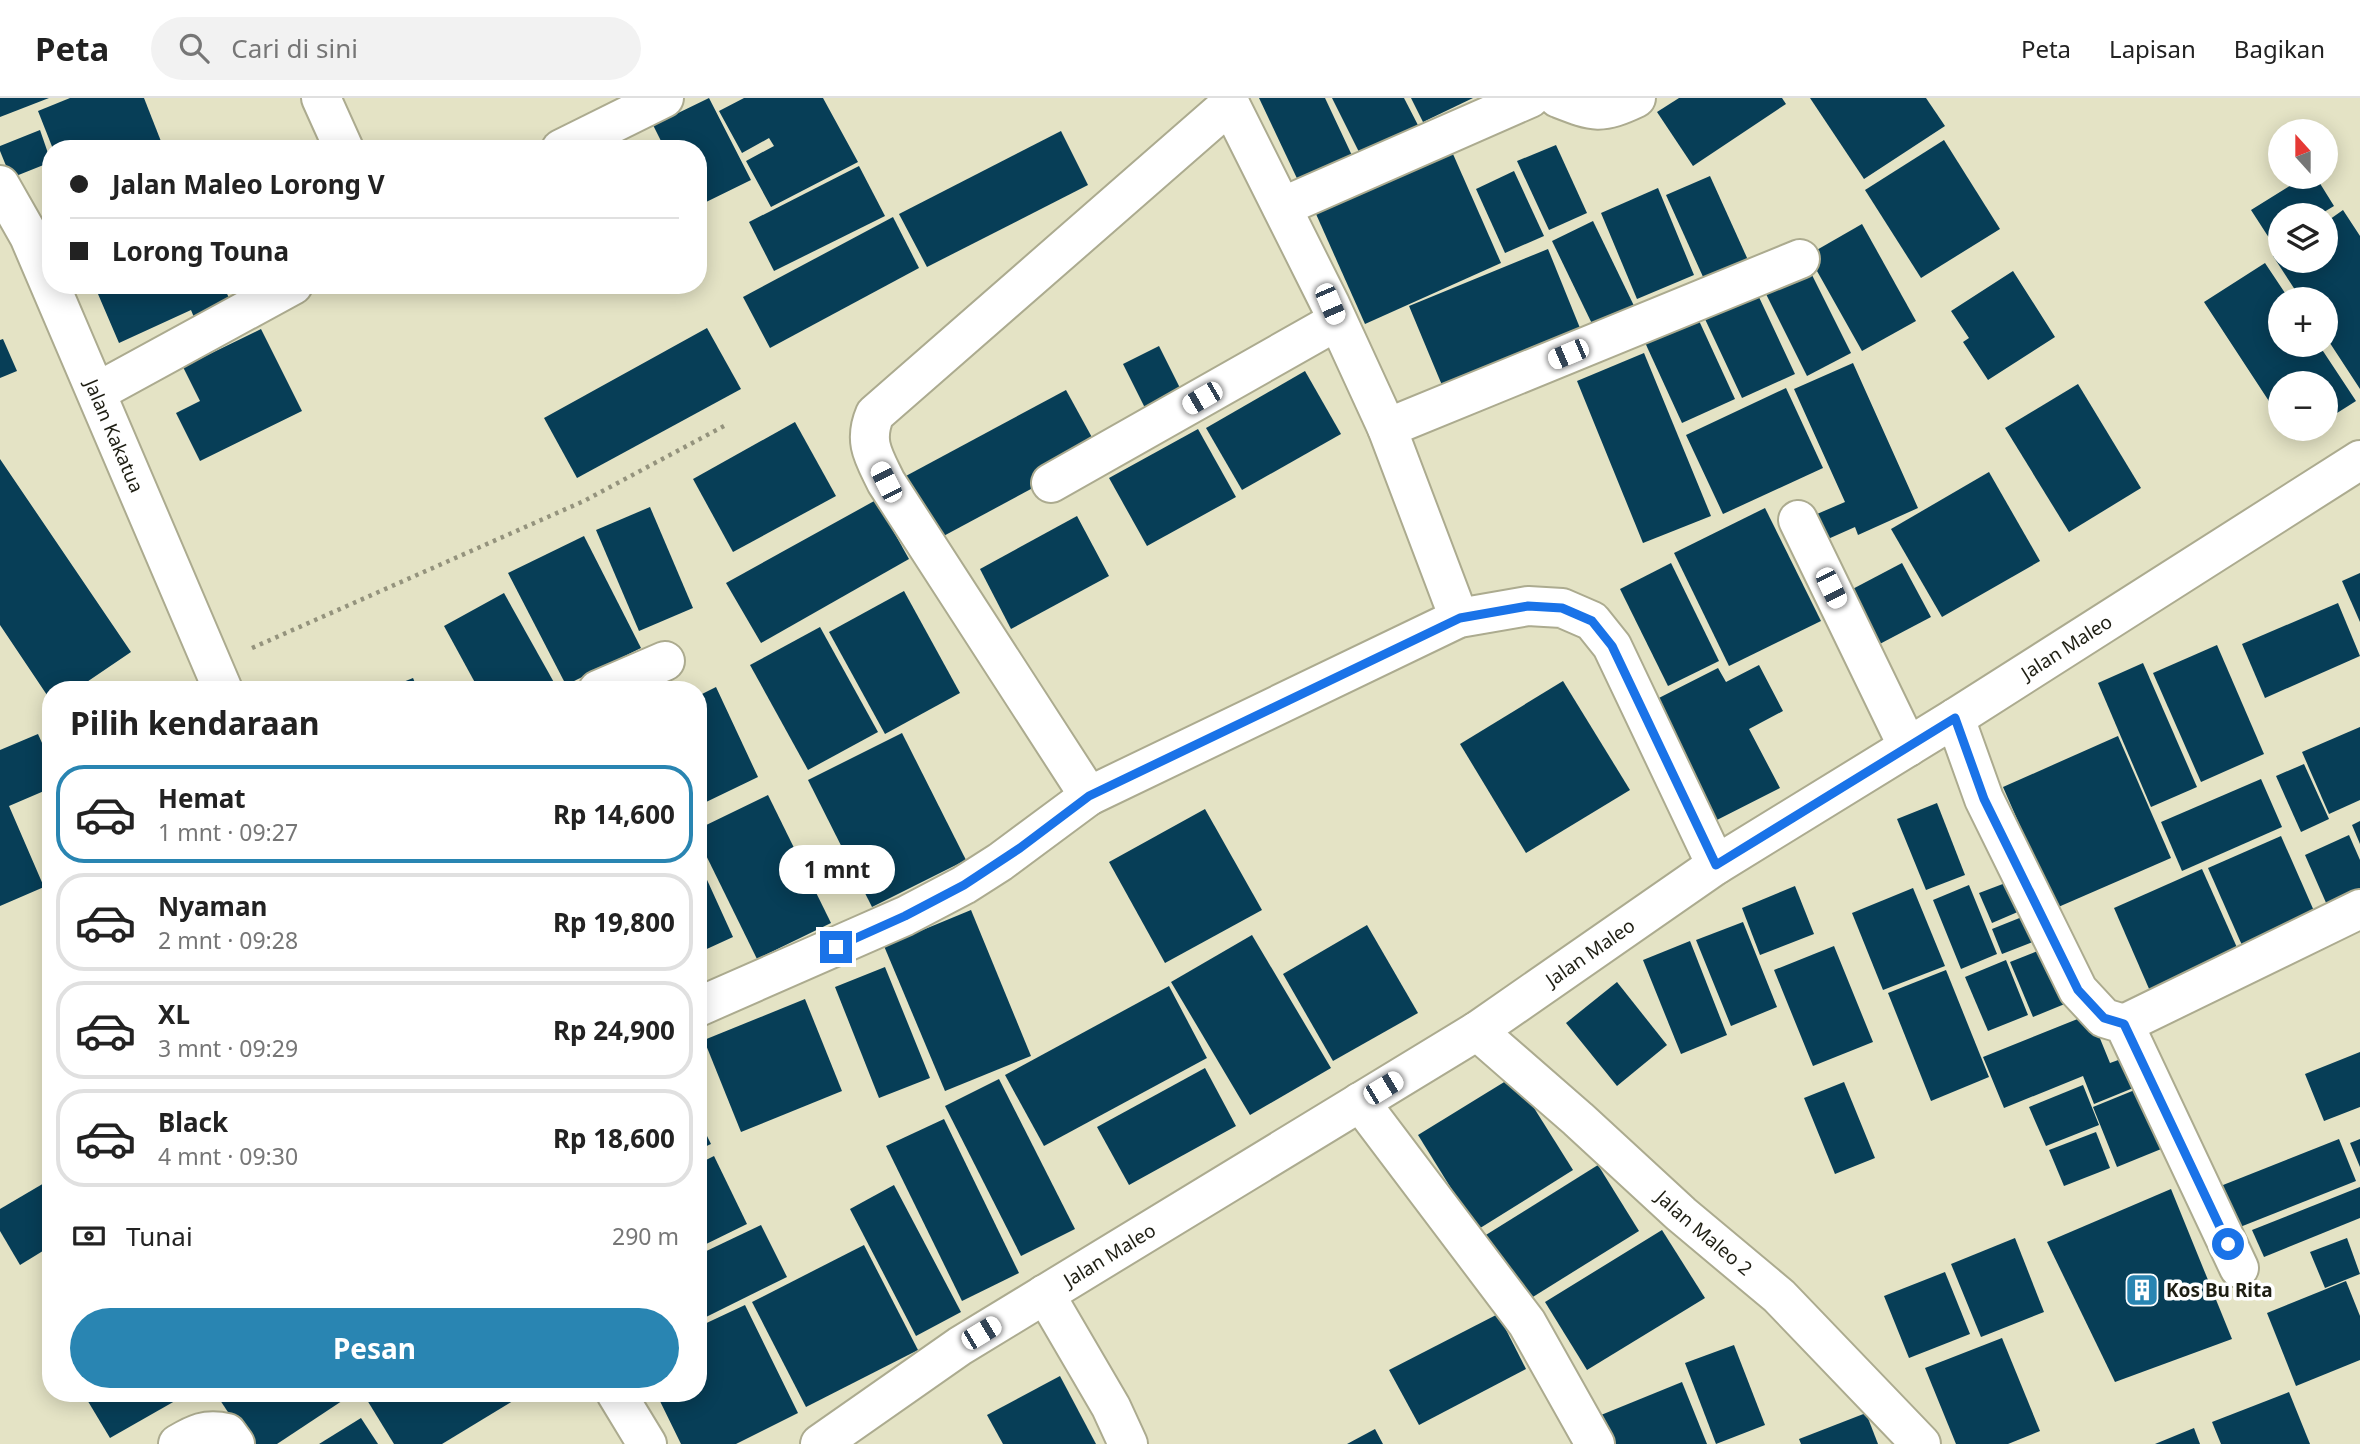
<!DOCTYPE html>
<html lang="id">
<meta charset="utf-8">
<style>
body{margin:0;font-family:"Noto Sans",sans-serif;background:#f2f2f2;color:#222;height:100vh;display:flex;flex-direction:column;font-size:26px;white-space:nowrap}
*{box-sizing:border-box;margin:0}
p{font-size:23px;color:#767676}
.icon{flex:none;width:38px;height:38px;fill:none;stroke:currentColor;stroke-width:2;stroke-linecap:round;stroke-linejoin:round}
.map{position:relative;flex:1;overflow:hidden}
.sheet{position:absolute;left:42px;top:583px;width:665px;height:721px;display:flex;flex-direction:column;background:#fff;border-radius:28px;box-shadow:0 4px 18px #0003}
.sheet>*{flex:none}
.top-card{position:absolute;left:42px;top:42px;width:665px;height:154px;border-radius:28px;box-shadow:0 4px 18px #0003;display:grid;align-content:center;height:154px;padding:0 28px;background:#fff}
.needle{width:46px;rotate:339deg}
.fabs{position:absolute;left:2268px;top:21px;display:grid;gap:14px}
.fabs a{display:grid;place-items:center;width:70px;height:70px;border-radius:50%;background:#fff;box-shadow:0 4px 18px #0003;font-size:35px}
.end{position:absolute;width:32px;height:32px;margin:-16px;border:9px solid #1a73e8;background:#fff;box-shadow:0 0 0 4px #fff}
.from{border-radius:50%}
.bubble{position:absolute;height:49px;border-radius:24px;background:#fff;box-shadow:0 4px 18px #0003;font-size:23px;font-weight:700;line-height:49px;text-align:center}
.car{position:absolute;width:21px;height:42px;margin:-21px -10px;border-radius:9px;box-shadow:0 0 5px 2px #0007;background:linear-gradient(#fff 24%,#345 0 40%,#fff 0 76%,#345 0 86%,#fff 0)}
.top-card b{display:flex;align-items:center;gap:24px;height:66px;font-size:26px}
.top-card b+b{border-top:2px solid #e0e0e0}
.top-card i{width:18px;height:18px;background:#222}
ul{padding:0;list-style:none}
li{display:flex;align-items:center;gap:21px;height:98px;margin:0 14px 10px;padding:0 14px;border:4px solid #e0e0e0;border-radius:28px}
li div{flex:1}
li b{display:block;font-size:26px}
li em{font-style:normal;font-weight:700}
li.active{border-color:#2985b2}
li>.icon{width:63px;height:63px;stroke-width:1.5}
h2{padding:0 28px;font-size:32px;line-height:84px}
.pay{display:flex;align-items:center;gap:18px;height:77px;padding:0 28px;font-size:26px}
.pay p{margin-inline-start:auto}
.primary-button{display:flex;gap:14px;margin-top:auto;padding:14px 28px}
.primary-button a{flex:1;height:80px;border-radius:42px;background:#2985b2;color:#fff;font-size:28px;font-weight:700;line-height:80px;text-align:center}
header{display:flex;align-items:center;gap:42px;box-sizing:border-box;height:98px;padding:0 35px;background:#fff;border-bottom:2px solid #e0e0e0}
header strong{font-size:33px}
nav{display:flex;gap:38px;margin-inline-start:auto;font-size:24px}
.search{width:490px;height:63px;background:#f2f2f2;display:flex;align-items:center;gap:18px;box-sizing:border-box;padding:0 24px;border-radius:38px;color:#767676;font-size:26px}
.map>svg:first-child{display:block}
</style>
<header>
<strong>Peta</strong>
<div class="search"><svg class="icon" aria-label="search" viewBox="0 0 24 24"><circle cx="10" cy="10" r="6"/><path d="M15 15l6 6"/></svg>Cari di sini</div>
<nav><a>Peta</a><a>Lapisan</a><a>Bagikan</a></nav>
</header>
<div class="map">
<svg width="2360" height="1346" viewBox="0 0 2360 1346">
<rect width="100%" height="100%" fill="#e4e3c5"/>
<g fill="#073e57">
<polygon points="0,0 49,0 0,19"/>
<polygon points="70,0 144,0 164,51 53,51 38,13"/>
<polygon points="709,0 751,82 698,108 698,51 665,51 649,19 670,9 674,17"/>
<polygon points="744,0 823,0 858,64 771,109 746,63 774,48 769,40 742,55 719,13"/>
<polygon points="1259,0 1325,0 1356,66 1302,91"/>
<polygon points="1332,0 1404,0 1421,33 1363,62"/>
<polygon points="1411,0 1473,0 1423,24"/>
<polygon points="1679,0 1782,0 1786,6 1693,68 1657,14"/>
<polygon points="1810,0 1926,0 1945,28 1864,81"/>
<polygon points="40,32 51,64 11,80 0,53 0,48"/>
<polygon points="1061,33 1088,87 927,169 899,116"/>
<polygon points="1944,42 2000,131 1921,180 1865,92"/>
<polygon points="1449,47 1501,165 1365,226 1312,107"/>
<polygon points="1556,47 1587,115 1549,132 1517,63"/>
<polygon points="859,68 885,118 774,173 749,124"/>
<polygon points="1514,73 1544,138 1505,155 1476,91"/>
<polygon points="1710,78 1748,162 1704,181 1666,97"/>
<polygon points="2304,79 2316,79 2334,108 2319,117 2280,117 2280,142 2273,146 2251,112"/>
<polygon points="1658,90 1694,177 1637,201 1601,115"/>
<polygon points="2343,112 2360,138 2360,291 2326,239 2326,201 2301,201 2273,158 2280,153 2280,163 2326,163 2326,124"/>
<polygon points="893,119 919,170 770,250 743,199"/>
<polygon points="1593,123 1637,214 1596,234 1552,143"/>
<polygon points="1862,126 1916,223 1862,253 1808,157"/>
<polygon points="1548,151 1582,235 1444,292 1409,208"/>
<polygon points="2265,165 2289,201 2280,201 2280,247 2319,247 2356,303 2326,322 2326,285 2280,285 2280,320 2204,204"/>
<polygon points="1808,169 1851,255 1807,278 1764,192"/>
<polygon points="2013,173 2055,239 1988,282 1963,244 1969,240 1951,213"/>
<polygon points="118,187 223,187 235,213 198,229 191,212 119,245 98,196"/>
<polygon points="1758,197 1795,276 1742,300 1705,221"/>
<polygon points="1695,214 1735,301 1682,325 1642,238"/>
<polygon points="707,230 741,291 577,380 544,320"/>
<polygon points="261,231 302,313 200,363 176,315 200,303 183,269"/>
<polygon points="3,241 17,273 0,280 0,242"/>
<polygon points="1159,248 1190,310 1154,328 1123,266"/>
<polygon points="1644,255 1711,418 1643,445 1577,283"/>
<polygon points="1853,265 1918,410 1858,437 1855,429 1828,441 1817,416 1845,404 1794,291"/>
<polygon points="1305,273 1341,336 1242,392 1206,330"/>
<polygon points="2078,286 2141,390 2069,434 2005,330"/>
<polygon points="1786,290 1823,370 1723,416 1686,337"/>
<polygon points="1066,292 1100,354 938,441 904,379"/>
<polygon points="795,324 836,398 733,454 693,381"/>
<polygon points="1198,331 1236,399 1147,448 1109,380"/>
<polygon points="2288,331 2313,331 2295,342"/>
<polygon points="0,361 131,554 75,592 51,592 51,603 0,527"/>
<polygon points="1989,374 2040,463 1942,519 1891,431"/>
<polygon points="876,402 909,461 761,545 726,485"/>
<polygon points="650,409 693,510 639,533 596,432"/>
<polygon points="1765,410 1821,523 1729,568 1674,455"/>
<polygon points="1077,418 1109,478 1011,531 980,471"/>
<polygon points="584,438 641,550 566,587 508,475"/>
<polygon points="1671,465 1719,563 1668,588 1620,491"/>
<polygon points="1902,465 1931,519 1874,549 1845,495"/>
<polygon points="2360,475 2360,524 2342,483"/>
<polygon points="904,493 960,595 885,636 829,534"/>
<polygon points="504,495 556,588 549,592 479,592 444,528"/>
<polygon points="2338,505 2360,558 2265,600 2242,546"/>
<polygon points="820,529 878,634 808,672 750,567"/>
<polygon points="2217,547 2264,656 2201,684 2153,575"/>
<polygon points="2143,565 2197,689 2151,709 2098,585"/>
<polygon points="1759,567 1783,613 1749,631 1780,690 1711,725 1649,605 1718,570 1726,584"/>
<polygon points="413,580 418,592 386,592 386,591"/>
<polygon points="1563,583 1630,692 1526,755 1460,646"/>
<polygon points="716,589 758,679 702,706 698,697 698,598"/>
<polygon points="2360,629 2360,702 2329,716 2302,654"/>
<polygon points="902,635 966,762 872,809 808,682"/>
<polygon points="38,636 51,665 51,690 9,708 44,789 0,808 0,652"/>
<polygon points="2118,638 2171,760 2056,810 2003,689"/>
<polygon points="2304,666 2329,721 2301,734 2276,678"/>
<polygon points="2261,681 2282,729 2182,773 2161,724"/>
<polygon points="768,697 831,825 757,861 698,741 698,731"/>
<polygon points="1937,705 1965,777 1926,792 1897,721"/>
<polygon points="1205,711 1262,812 1165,865 1109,764"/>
<polygon points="2360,723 2360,746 2352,727"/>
<polygon points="2349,737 2360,762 2360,793 2327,807 2305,757"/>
<polygon points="2281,738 2318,822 2245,854 2208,770"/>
<polygon points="698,762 733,839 698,855"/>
<polygon points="2202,771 2239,854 2150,893 2114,810"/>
<polygon points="2016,781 2027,810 1992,825 1979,795"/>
<polygon points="1969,787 1997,856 1961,871 1933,802"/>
<polygon points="1795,788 1814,836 1760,857 1742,810"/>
<polygon points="1913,790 1945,868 1883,892 1852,815"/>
<polygon points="971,812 1031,958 945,993 884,848"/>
<polygon points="2032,815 2043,840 2002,856 1992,831"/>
<polygon points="1743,824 1777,909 1731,928 1696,842"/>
<polygon points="1367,827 1418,915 1333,963 1283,876"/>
<polygon points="1252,837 1331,970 1250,1017 1171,884"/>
<polygon points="1690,843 1727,937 1681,956 1643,862"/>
<polygon points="1834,848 1873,944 1813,968 1774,872"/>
<polygon points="2050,848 2072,903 2033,919 2010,864"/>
<polygon points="2006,862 2028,917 1988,933 1965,879"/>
<polygon points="885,869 930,980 879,1000 835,889"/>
<polygon points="1946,872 1989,979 1931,1003 1888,895"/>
<polygon points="1617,884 1667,947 1617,988 1566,925"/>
<polygon points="1169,888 1207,960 1044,1048 1005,977"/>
<polygon points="805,901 842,993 741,1034 704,942"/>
<polygon points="2090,916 2110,965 2132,957 2143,986 2094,1006 2083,978 2004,1010 1983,959"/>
<polygon points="2360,954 2360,1009 2324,1023 2305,976"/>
<polygon points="1205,970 1236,1028 1129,1087 1097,1029"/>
<polygon points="1514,978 1573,1072 1477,1132 1418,1037"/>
<polygon points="999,981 1075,1131 1021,1158 945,1008"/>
<polygon points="1844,984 1875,1060 1835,1076 1804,1000"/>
<polygon points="2083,987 2099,1027 2046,1048 2029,1009"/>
<polygon points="2147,987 2171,1047 2117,1069 2093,1009"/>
<polygon points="698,1020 711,1046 698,1052"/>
<polygon points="944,1021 1019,1175 962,1203 886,1048"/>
<polygon points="2096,1034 2110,1070 2064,1088 2049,1052"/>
<polygon points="2339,1041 2356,1083 2235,1131 2218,1089"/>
<polygon points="2360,1041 2360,1069 2350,1045"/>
<polygon points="714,1058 747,1126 698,1150 698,1066"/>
<polygon points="1598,1067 1639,1133 1523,1205 1481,1140"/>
<polygon points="51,1081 51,1148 20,1167 0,1133 0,1111"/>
<polygon points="894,1087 961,1214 916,1238 850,1111"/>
<polygon points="2360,1089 2360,1120 2264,1159 2252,1132"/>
<polygon points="2171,1091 2232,1241 2115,1284 2047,1144"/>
<polygon points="761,1127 787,1179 698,1223 698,1157"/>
<polygon points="1662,1132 1705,1200 1587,1272 1545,1204"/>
<polygon points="2015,1140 2044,1214 1981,1239 1951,1166"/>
<polygon points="2347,1140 2360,1176 2325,1190 2310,1154"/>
<polygon points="864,1147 918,1252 806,1309 752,1204"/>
<polygon points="1945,1174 1970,1236 1909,1260 1884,1198"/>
<polygon points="2346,1183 2360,1218 2360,1262 2296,1288 2267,1215"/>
<polygon points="745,1207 798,1315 736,1346 681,1346 656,1295 698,1295 698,1229"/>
<polygon points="1498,1216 1526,1271 1419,1327 1389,1272"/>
<polygon points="2002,1240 2040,1333 2008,1346 1956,1346 1925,1270"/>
<polygon points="1734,1247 1765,1327 1716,1346 1685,1265"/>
<polygon points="1060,1278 1096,1346 1003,1346 987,1317"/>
<polygon points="1682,1284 1707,1346 1614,1346 1601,1317"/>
<polygon points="2289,1294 2310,1346 2221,1346 2212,1324"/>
<polygon points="83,1295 189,1295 110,1340"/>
<polygon points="223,1295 354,1295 277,1346 249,1346 218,1299"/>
<polygon points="378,1295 526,1295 442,1346 394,1346 367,1302"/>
<polygon points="1866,1315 1878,1346 1801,1346 1799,1341"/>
<polygon points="361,1320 378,1346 319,1346"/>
<polygon points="2194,1330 2200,1346 2155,1346"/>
<polygon points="1375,1331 1383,1346 1347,1346"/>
</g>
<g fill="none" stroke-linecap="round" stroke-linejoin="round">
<defs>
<g id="minor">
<polyline points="321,0 344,51"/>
<polyline points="1227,0 1330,206 1387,330 1459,520"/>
<path d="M1558 0C1594 14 1600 17 1636 0"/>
<polyline points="561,51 664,0"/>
<path id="s1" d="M0 87 29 138 223 592"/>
<polyline points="1282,109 1530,0"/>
<polyline points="97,294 293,187"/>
<polyline points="1387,330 1800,161"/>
<polyline points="1051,385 1337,223"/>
<polyline points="1798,422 1908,649"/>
<polyline points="598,592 665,563"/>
<polyline points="1955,620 1984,701 2078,892 2104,920 2124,926 2239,1170"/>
<path d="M1089 698 886 384C874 359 863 344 875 316L1230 6"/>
<polyline points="698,909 905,818 964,787 1000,764 1089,698 1459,520 1528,508 1562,510 1592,523 1612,548 1716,767"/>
<polyline points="2124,926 2360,811"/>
<path id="s2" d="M1477 933 1578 1021 1681 1116 1779 1198 1921 1346"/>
<polyline points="1360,1004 1527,1225 1595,1346"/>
<polyline points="1045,1196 1111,1309 1128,1346"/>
<polyline points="616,1295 647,1346"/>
<path d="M178 1346C195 1336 206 1330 227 1335L235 1346"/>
<path id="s3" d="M820 1346 960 1248 1477 933 1716 767 1955 620 2360 362"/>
</g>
</defs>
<use href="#minor" stroke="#acab8f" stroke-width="42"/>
<polyline stroke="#94937d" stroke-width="4.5" stroke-dasharray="3.5 5" stroke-linecap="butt" points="252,550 584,403 724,328"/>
<use href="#minor" stroke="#fff" stroke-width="38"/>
</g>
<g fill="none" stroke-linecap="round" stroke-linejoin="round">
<polyline stroke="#1a73e8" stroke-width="9" points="836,849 905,818 964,787 1020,750 1089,698 1460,520 1528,508 1562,510 1592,523 1612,548 1716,767 1955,620 1984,701 2078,892 2104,920 2124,926 2228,1146"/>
</g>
<defs>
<symbol id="building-square" viewBox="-11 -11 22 22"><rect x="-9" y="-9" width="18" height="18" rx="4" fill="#2985b2" stroke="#fff"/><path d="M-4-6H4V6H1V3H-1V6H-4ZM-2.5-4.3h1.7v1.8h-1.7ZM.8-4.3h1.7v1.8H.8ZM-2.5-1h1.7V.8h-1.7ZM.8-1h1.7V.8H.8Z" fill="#fff"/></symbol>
</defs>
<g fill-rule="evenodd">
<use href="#building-square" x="2123" y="1173" width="38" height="38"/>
</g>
<g text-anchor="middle" stroke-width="7" stroke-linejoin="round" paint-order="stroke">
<g font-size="19" fill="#1e1e13" stroke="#fff">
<text dy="7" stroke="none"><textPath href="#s1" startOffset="276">Jalan Kakatua</textPath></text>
<text dy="7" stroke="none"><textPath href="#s3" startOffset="1480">Jalan Maleo</textPath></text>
<text dy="7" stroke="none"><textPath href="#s3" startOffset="914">Jalan Maleo</textPath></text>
<text dy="7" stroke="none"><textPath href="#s2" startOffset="304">Jalan Maleo 2</textPath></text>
<text dy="7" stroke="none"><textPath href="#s3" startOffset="346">Jalan Maleo</textPath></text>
</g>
<g font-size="19" font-weight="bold" fill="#1e1e13" stroke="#fff" text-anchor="start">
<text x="2166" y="1199">Kos Bu Rita</text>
</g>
</g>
</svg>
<div class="fabs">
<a><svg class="needle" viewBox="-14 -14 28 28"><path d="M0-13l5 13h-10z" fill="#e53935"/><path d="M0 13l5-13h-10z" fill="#767676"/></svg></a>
<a><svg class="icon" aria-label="layers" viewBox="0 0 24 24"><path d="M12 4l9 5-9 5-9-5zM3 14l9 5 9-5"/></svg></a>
<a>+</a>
<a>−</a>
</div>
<i class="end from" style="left:2228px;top:1146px"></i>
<i class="end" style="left:836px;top:849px"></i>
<div class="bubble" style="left:779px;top:747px;width:116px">1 mnt</div>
<i class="car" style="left:1330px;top:206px;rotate:157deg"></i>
<i class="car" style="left:1568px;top:256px;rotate:247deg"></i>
<i class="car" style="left:1202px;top:300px;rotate:240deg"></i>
<i class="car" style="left:886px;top:384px;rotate:333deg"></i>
<i class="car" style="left:1831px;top:490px;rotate:154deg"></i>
<i class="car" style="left:1383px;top:990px;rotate:59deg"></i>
<i class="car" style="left:981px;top:1235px;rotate:59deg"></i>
<div class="top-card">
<b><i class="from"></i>Jalan Maleo Lorong V</b>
<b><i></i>Lorong Touna</b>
</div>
<section class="sheet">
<h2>Pilih kendaraan</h2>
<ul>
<li class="active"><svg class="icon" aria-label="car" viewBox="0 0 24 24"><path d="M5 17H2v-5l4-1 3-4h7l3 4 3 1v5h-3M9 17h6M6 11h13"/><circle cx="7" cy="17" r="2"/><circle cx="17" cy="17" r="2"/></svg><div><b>Hemat</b><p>1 mnt · 09:27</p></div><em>Rp 14,600</em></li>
<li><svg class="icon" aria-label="car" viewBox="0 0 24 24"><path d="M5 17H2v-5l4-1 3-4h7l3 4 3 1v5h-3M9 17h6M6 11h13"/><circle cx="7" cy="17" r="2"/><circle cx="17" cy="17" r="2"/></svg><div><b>Nyaman</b><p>2 mnt · 09:28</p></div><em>Rp 19,800</em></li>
<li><svg class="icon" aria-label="car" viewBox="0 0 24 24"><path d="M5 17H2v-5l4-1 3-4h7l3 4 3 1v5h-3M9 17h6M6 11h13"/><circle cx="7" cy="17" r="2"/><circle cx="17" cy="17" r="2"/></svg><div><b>XL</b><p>3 mnt · 09:29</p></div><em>Rp 24,900</em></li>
<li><svg class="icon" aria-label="car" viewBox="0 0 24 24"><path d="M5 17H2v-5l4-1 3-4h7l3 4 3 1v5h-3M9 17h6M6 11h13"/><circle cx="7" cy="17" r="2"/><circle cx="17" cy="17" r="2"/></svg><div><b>Black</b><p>4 mnt · 09:30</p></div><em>Rp 18,600</em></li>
</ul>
<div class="pay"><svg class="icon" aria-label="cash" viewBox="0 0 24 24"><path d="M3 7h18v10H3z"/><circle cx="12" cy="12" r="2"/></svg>Tunai<p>290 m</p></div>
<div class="primary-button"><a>Pesan</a></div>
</section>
</div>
